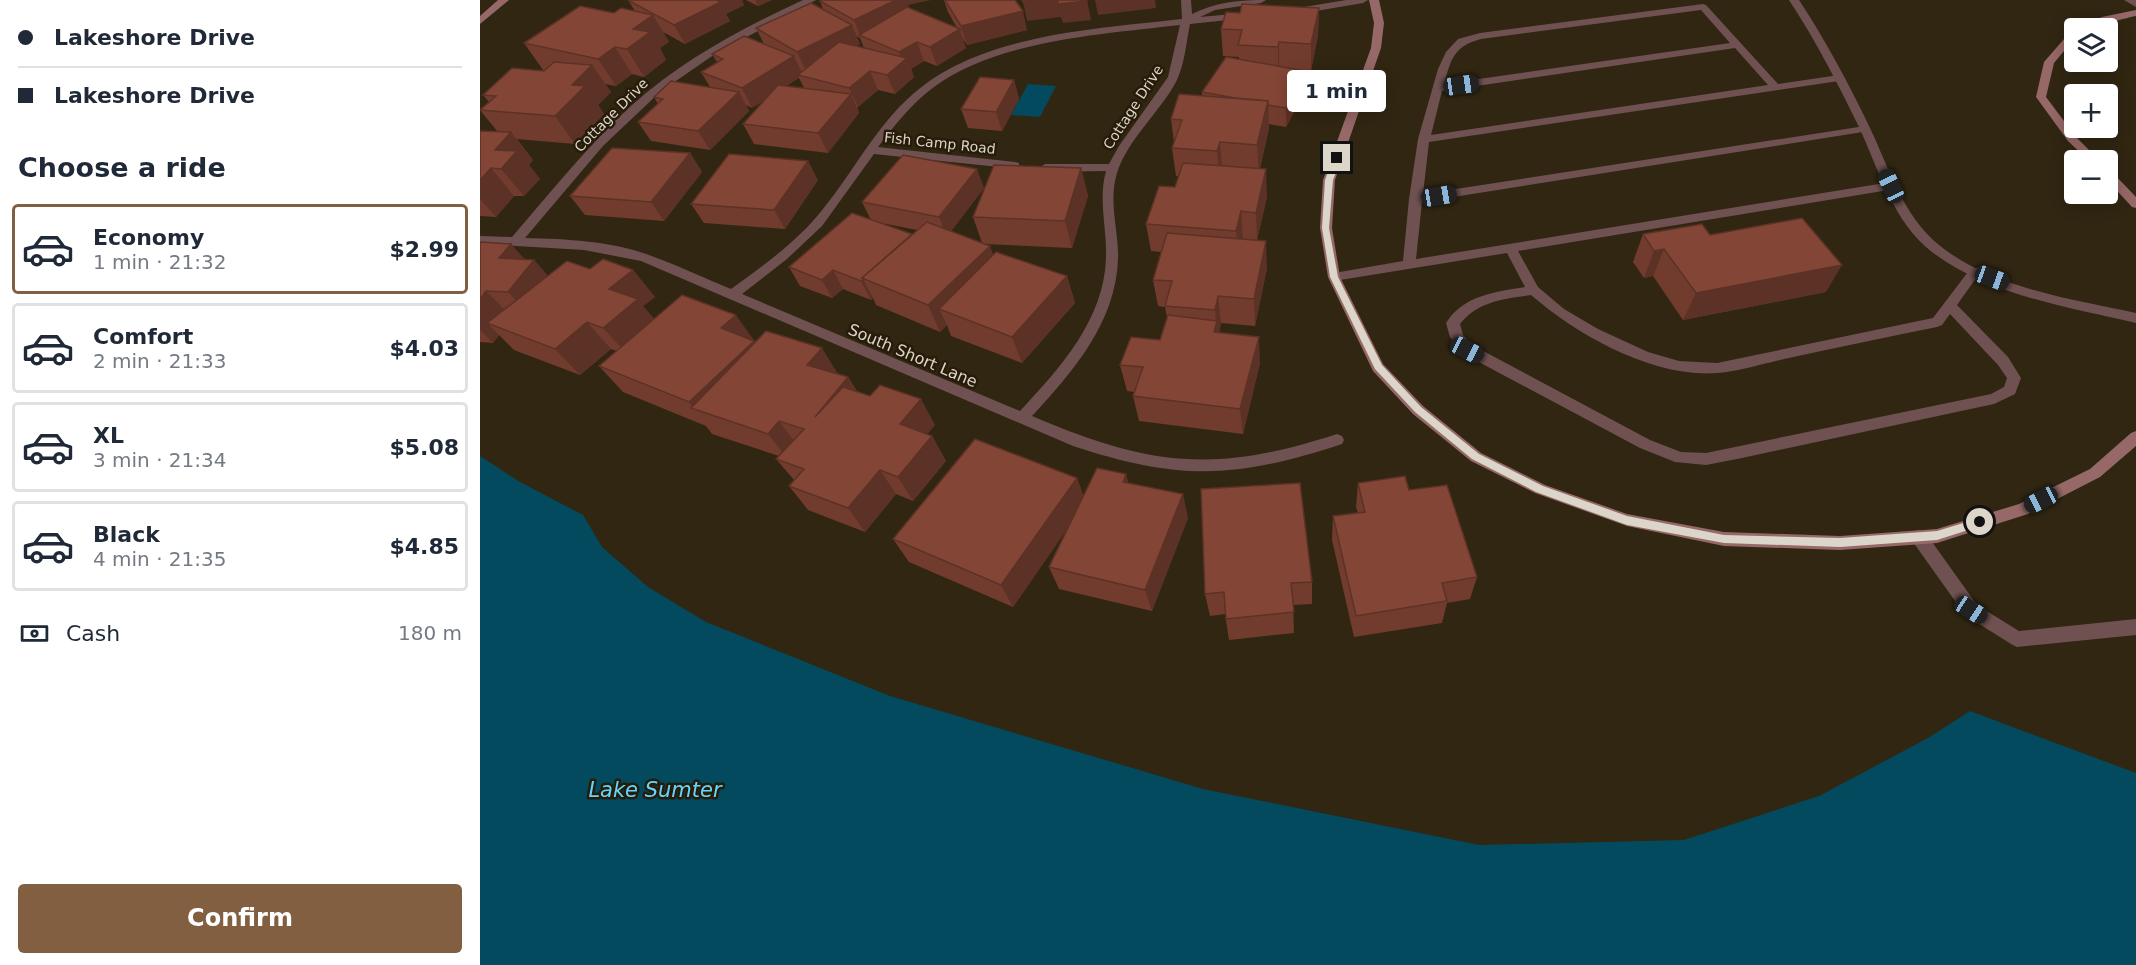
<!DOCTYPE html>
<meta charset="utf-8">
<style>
body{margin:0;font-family:"DejaVu Sans",sans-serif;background:#f6f6f7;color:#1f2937;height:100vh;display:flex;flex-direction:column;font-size:22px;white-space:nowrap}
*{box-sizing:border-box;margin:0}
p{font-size:20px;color:#747a83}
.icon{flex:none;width:33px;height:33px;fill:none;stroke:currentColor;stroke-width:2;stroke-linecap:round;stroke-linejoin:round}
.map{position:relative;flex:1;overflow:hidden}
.side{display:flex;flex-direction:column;background:#fff;width:480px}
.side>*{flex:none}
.banner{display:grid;align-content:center;height:132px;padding:0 18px;background:#fff}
.tools{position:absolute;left:1584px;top:18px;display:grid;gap:12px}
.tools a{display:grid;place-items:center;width:54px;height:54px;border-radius:6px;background:#fff;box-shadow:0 3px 15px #0003;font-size:30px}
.end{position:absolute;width:27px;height:27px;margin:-14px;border:8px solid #dcd5c9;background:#111;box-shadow:0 0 0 3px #111}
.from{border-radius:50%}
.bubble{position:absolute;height:42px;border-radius:6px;background:#fff;box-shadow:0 3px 15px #0003;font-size:20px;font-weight:700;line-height:42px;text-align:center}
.car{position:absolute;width:18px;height:36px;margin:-18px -9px;border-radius:8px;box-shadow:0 0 4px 2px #0007;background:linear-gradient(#222 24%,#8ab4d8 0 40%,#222 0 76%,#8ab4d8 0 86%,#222 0)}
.banner b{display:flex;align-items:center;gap:21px;height:57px;font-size:22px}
.banner b+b{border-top:2px solid #e0e1e3}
.banner i{width:15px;height:15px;background:#1f2937}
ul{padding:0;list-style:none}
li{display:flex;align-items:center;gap:18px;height:90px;margin:0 12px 9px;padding:0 6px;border:3px solid #e0e1e3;border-radius:6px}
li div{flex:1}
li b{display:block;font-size:22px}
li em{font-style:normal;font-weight:700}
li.selected{border-color:#815f40}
li>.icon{width:54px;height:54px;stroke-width:1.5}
h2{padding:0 18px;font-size:27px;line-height:72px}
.pay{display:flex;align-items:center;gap:15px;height:66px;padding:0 18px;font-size:22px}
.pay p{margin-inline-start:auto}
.button{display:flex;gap:12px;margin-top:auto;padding:12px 18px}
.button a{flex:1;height:69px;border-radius:6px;background:#815f40;color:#fff;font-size:24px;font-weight:700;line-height:69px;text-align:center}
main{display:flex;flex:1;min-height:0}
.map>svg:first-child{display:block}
</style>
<main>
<section class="side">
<div class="banner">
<b><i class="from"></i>Lakeshore Drive</b>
<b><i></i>Lakeshore Drive</b>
</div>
<h2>Choose a ride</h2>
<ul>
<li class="selected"><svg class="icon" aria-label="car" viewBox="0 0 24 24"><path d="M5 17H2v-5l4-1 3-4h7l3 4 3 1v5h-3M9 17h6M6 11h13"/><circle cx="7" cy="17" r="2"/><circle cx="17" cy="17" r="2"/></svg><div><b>Economy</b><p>1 min · 21:32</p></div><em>$2.99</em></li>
<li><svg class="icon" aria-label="car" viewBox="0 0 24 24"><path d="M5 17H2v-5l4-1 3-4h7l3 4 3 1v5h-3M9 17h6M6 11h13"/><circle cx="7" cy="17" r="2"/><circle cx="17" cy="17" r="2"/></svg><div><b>Comfort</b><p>2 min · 21:33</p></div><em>$4.03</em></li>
<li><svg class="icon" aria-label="car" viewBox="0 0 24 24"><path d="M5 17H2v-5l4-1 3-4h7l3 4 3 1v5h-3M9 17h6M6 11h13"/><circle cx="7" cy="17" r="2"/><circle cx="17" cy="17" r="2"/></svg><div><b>XL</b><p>3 min · 21:34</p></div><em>$5.08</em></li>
<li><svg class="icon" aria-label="car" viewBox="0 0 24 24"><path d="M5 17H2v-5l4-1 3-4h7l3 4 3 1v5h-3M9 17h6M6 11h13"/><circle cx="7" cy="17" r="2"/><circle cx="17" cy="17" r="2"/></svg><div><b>Black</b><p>4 min · 21:35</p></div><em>$4.85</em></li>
</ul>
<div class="pay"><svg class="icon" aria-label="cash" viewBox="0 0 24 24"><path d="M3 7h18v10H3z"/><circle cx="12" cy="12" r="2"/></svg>Cash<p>180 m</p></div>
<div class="button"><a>Confirm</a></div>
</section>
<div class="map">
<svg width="1656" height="965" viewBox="0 0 1656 965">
<rect width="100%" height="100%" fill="#302612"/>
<g fill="#034a5e">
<polygon points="548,84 576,86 560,117 531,115"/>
<polygon points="0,456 40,482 103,515 122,547 168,587 226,622 410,696 723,789 999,845 1204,840 1339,796 1448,738 1490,711 1656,773 1656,965 0,965"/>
</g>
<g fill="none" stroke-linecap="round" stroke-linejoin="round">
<g fill="#6f5151" fill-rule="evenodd">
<path d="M1223 4 1226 5 1298 84 1359 75 1364 78 1359 81 949 142 943 194 1385 126 1389 127V131L942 202 936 259 1411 182 1415 183V189L1038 251 1058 287 1084 309 1118 329 1168 352 1199 361 1237 363 1453 318 1491 268H1499L1501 271 1499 274 1477 305 1528 357 1541 378 1535 394 1514 404 1262 458 1226 465 1195 462 1160 448 982 353 970 337 966 323C984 295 1015 292 1045 287L1027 253 854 281 850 280 848 277 854 273 923 261 929 199 938 139 958 69 966 52 978 39 1000 33ZM1221 10 1250 43 964 84C971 59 974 46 1001 39ZM1255 48 1288 85 951 135 962 91ZM1051 295C1097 335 1173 378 1237 373 1259 371 1282 364 1304 359 1355 348 1406 337 1457 327L1462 325 1470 314 1518 365 1527 378 1524 387 1511 394 1226 453 1201 452 1170 440 992 345 983 335 980 324C998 301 1024 299 1051 295Z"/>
<polygon points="1439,530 1445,532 1497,605 1539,631 1656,619 1656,635 1537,647 1531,644 1485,615 1433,542 1431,537 1433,532"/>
</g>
<g fill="#6f5151" fill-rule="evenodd">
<path d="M323 0H336L235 54 180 92 123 146 45 238C87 239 130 241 169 255 197 265 224 278 251 289 284 265 318 241 343 209 374 171 396 126 433 94 501 34 615 29 702 19L701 0H711L712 14C736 2 759 0 786 0L781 3 735 10 720 17 764 13 767 14V18L710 24C706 43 705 64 696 82 679 113 648 139 637 173 628 202 639 231 638 259 636 322 593 372 552 416 669 466 734 474 857 434L862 436 864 440 862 444C756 479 699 481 593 446L161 261 104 250 0 244V236L32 237C71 192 108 145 152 105 202 60 262 28 323 0ZM700 25 688 77 639 146 629 164H565L559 168 565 172 626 171C618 200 627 228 626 258 624 320 580 368 540 411L262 294 307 259 342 226 394 154 539 169V163L535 162 398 147C415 125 432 103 454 87 517 40 624 34 700 25Z"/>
<polygon points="866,0 888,0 883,3 818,14 813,11 818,8"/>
<path d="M1309 0H1319C1346 41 1369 84 1390 128 1409 168 1423 216 1459 245 1512 288 1591 299 1656 313V323C1588 307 1508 295 1452 252 1413 222 1399 170 1379 127 1358 84 1336 41 1309 0Z"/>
<polygon points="1644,0 1656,0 1656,7"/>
</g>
<g fill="#966867" fill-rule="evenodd">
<polygon points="18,0 29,0 0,24 0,16"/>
<polygon points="889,0 899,0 904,23 901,48 855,180 852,228 860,277 903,364 943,406 1001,453 1065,485 1147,514 1244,532 1360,536 1457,529 1539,504 1610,469 1651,433 1656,431 1656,446 1620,477 1548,514 1457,543 1360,550 1244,546 1147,526 1055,493 991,461 933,414 893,371 848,277 840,228 843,180 891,48 894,23"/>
<path d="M1656 10V16C1640 19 1613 29 1600 28L1622 17Z"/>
<polygon points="1594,30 1594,39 1574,63 1566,97 1596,137 1619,160 1608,160 1588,141 1556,97 1564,62 1591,31"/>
<polygon points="1628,171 1632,172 1656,197 1656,208 1652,207 1628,181"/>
</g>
</g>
<g fill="#713c2e" fill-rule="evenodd">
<polygon points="148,0 262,0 264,5 246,14 250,21 205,44 183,32 189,42 180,48 186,60 164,77 152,74 136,86 125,84 131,92 118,105 124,114 95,144 37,139 53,160 49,165 60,179 44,196 34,196 16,217 0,216 0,131 17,131 0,110 9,102 3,95 65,70 63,70 44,43 134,13 155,11"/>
<polygon points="266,0 292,0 278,6"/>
<path d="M464 0H535L547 30 487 45 482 37 486 48 457 66 444 61 431 69 434 77 415 94 398 90 378 107H377L379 113 348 153 274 144 263 124 286 99 272 108 266 105 269 111 230 150 171 141 158 122 178 104 174 97 230 87 221 72 237 62 232 54 284 44 276 28 343 9 340 1 428 5 429 8 477 28 468 12ZM376 36 380 38 384 48 376 46 380 44ZM319 78 324 88 306 86Z"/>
<polygon points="839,8 838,35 831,71 824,70 826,90 806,127 789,124 789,128 780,169 787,197 777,240 787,268 775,326 741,323 739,332 780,363 763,434 659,421 653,396 654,392 647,391 640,365 680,340 687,318 685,307 678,306 673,280 681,252 671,251 666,224 695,187 699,176 696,176 692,148 694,143 691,119 722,96 722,92 759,59 759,57 743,56 741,29 760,13"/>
<polygon points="534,80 539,99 522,131 488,128 481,109"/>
<polygon points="210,153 222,172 184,221 105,215 90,196"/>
<path d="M601 168 608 196 592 248 505 244 513 255 587 276 595 303 542 363 471 336 467 325 460 332 396 305 393 298 391 300 363 289 352 298 320 286 309 267 391 220 382 202 504 188 471 231 502 243 493 217ZM396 222 437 230 432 235Z"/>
<polygon points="338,180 305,229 224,223 211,204"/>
<polygon points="1163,234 1230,235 1346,292 1203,320 1173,276 1164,278 1153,262"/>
<polygon points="0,242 44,259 54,260 68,276 110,269 153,270 175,297 163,306 174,319 275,342 368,377 377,391 455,425 447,434 452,436 466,461 433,501 416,494 385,532 328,510 309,486 314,480 296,459 299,456 232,434 226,426 143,392 119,366 137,351 131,349 100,375 34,350 19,335 13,343 0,342"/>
<polygon points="597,478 603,495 649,483 708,518 672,611 579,589 569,567 589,526 533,607 429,562 413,539"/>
<polygon points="878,483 929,490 997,577 990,599 967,603 962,623 874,637 852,540 853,516 878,513 876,507"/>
<polygon points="721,489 832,582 832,604 813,605 814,633 749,640 745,614 730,616 725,594"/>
</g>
<g fill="#5c3126">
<polygon points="232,0 262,0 264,5 246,14 250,21 205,44 194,25"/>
<polygon points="275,0 292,0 278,6"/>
<polygon points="416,0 451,0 428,5 431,14 380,35 374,20"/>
<polygon points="560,0 607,0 611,20 583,23 581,17 547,21 543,2"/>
<polygon points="615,0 675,0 676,8 618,15"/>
<polygon points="839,8 838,35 831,71 831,44"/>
<polygon points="543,11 547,30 487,45 481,26"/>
<polygon points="173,15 189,42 180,48 186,60 164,77 147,49 153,29"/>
<polygon points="372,25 380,44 326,71 317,52"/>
<polygon points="480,29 486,48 457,66 450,47"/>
<polygon points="437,42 444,61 431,69 434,77 415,94 407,75 423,61 419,52"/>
<polygon points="799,42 799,69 798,75 798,47"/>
<polygon points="135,47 152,74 136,86 118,59"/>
<polygon points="314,56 323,75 318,75 319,78 272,108 262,88"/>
<polygon points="112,65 131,92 118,105 124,114 95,144 75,116 92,85"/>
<polygon points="390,71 398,90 378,107 369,88"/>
<polygon points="826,71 826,90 806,127 806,108"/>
<polygon points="534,80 539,99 522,131 516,112"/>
<polygon points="259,92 269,111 230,150 218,131"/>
<polygon points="371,94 379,113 348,153 338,133"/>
<polygon points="788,101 789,128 779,172 777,145"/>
<polygon points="31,132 53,160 49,165 60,179 44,196 21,169 15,150"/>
<polygon points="740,142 742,169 740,179 737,151"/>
<polygon points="210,153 222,172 184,221 171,202"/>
<polygon points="328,161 338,180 305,229 294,210"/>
<polygon points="11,168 34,196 16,217 0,199 0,180"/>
<polygon points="601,168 608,196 592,248 585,221"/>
<polygon points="497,169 504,188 467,237 459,217"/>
<polygon points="786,169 787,197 777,240 776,213"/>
<polygon points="761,211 763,239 758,258 756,231"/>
<polygon points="786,241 787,268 775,326 774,299"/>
<polygon points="31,244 50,265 54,260 78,287 53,319 28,292 19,258"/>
<polygon points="510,246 520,273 459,309 467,325 460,332 448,305"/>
<polygon points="1184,249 1173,276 1164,278 1174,251"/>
<polygon points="1362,265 1346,292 1203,320 1216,293"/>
<polygon points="153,270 175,297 163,306 179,326 147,354 123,328 129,289"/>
<polygon points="353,270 363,289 352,298 342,280"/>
<polygon points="587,276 595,303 542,363 532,337"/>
<polygon points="383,279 393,298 391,300 381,281"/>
<polygon points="6,291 33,318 7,323 19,335 13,343 0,330 0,299"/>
<polygon points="738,296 741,323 739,333 734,332 736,324 735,310"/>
<polygon points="256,315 293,367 215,410 209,402 241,328"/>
<polygon points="107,322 131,349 100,375 75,349"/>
<polygon points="779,337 780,363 763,434 760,409"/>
<polygon points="342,348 358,374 327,365"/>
<polygon points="368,377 384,403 335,417"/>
<polygon points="441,399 455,425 435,449 420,424"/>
<polygon points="299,421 318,446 307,458 288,434"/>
<polygon points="452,436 466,461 433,501 418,477"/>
<polygon points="400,470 416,494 385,532 368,508"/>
<polygon points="646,474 653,499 643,482"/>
<polygon points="597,478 606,502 533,607 521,585"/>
<polygon points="703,494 708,518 672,611 665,590"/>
</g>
<g fill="#834636" stroke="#5c3126" stroke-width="1.5">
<polygon points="148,0 236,0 241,2 194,25"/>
<polygon points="342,0 416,0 374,20 340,1"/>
<polygon points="465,0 535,0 543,11 481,26"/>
<polygon points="542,0 560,0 543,2"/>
<polygon points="578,0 607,0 607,1 578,4"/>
<polygon points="331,3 372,25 317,52 276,28"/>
<polygon points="762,4 839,8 831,44 799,42 798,47 758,45 762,30 741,29 746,12 760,13"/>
<polygon points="100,6 134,13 141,8 173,15 153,29 170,32 147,49 135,47 118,59 44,43"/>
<polygon points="427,7 480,29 450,47 437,42 419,52 379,35"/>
<polygon points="264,36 314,56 262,88 221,72 243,59 232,54"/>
<polygon points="359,42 427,58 407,75 390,71 369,88 318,75"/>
<polygon points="746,57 826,71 806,108 788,105 788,101 755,98 722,92"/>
<polygon points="74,62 112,65 92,85 105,86 75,116 0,110 16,96 3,95 32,68 64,71"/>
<polygon points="500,77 534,80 516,112 481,109"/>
<polygon points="191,81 259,92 218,131 158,122 183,99 174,97"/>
<polygon points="298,85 371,94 338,133 263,124"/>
<polygon points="699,94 788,101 777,145 740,142 737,151 692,148 702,120 691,119"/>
<polygon points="0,131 31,132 15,150 37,151 21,169 11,168 0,180"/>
<polygon points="132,148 210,153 171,202 90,196"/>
<polygon points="249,154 328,161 294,210 211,204"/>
<polygon points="423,155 497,169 459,217 382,202"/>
<polygon points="703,163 786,169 776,213 761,211 756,231 666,224 679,186 695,187"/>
<polygon points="514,165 601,168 585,221 493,217"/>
<polygon points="372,213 432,234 382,278 384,279 381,281 353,270 342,280 309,267"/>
<polygon points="1322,218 1362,265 1216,293 1184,249 1174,251 1163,234 1222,224 1230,235"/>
<polygon points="447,222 510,246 448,305 382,278"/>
<polygon points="687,233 786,241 774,299 738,296 735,310 685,306 692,281 673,280"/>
<polygon points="0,242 31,244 19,258 54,260 28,292 6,291 0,299"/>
<polygon points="516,252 587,276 532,337 459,309"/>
<polygon points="123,259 153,270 129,289 158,299 123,328 107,322 75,349 7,323 87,261 110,269"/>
<polygon points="202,295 256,315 241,328 274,341 209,402 119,366"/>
<polygon points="688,315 737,321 734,332 779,337 760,409 653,396 663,367 640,365 651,337 680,340"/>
<polygon points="286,331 342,348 327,365 368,377 335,417 363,387 390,396 400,385 441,399 420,424 452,436 418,477 400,470 368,508 309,486 324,469 296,459 324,429 299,421 288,434 211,408"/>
<polygon points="495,439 597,478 521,585 413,539"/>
<polygon points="617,468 646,474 643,482 703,494 665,590 569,567"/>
<polygon points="925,476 929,490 967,485 997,577 962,583 967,601 876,616 853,516 885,512 878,483"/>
<polygon points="820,483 832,582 811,583 814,612 746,619 744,592 725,594 721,489"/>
</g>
<polygon fill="#dcd5c9" points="857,155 861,158 853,180 849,228 858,277 902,365 941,407 999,454 1063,486 1147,516 1244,535 1360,538 1457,531 1500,518 1505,522 1504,525 1457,540 1360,547 1244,543 1147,525 1056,492 992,459 935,412 895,369 850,277 842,228 845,180 853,158"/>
<g text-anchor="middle" stroke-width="5" stroke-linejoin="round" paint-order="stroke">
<g font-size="14" fill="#dcd5c9" stroke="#271c09">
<text transform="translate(653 107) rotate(-57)" y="5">Cottage Drive</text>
<text transform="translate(131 115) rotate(-45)" y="5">Cottage Drive</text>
<text transform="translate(460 143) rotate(6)" y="5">Fish Camp Road</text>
</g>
<g font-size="16" fill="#dcd5c9" stroke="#271c09">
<text transform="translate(433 355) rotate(23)" y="6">South Short Lane</text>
</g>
<g font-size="21" font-style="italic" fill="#63d6fe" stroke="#271c09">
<text x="175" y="797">Lake Sumter</text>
</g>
</g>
</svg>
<div class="tools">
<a><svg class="icon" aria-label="layers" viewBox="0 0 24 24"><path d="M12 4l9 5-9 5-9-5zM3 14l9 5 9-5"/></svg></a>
<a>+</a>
<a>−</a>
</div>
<i class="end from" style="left:1500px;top:522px"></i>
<i class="end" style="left:857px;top:158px"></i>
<div class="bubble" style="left:807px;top:70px;width:99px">1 min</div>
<i class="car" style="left:981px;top:85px;rotate:82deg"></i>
<i class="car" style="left:1411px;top:186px;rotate:335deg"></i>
<i class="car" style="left:959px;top:196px;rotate:81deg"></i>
<i class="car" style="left:1512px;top:278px;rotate:110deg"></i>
<i class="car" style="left:987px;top:350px;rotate:118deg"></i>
<i class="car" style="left:1561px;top:500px;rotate:243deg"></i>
<i class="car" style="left:1491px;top:610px;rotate:123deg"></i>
</div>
</main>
